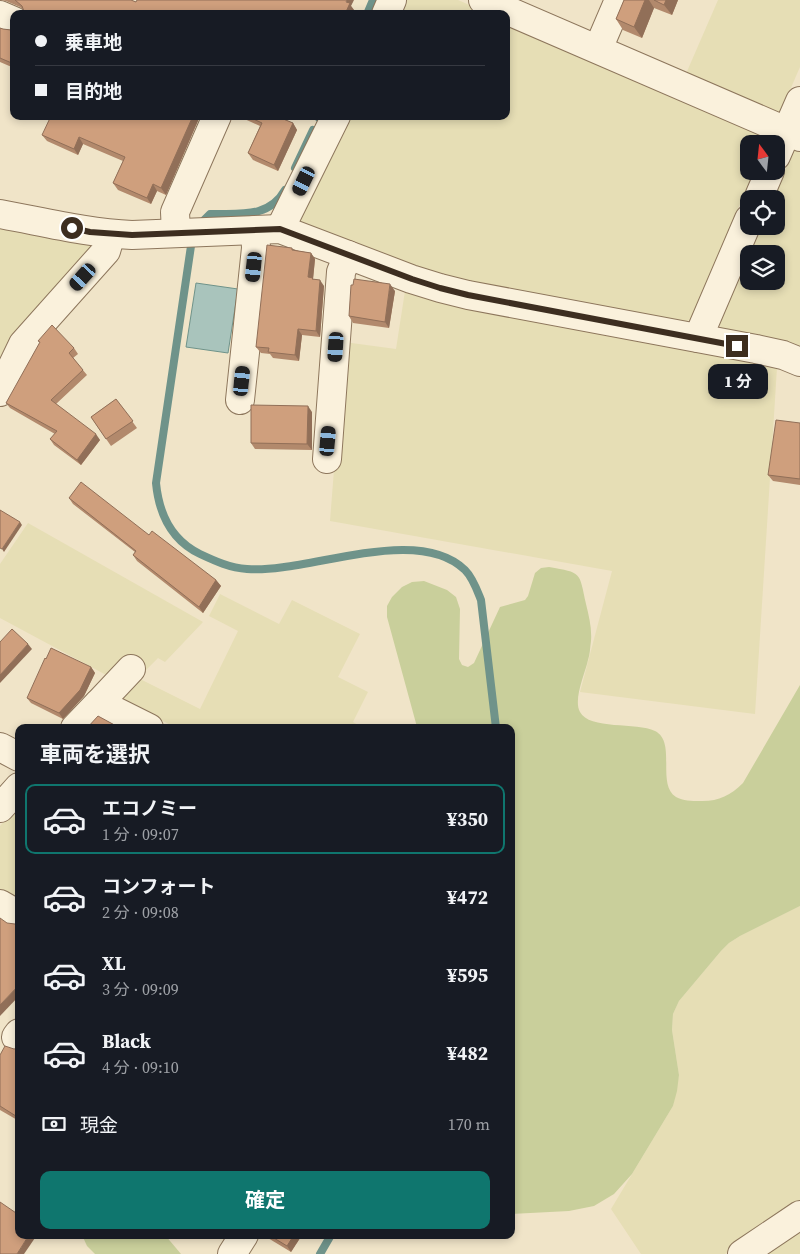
<!DOCTYPE html>
<html lang="ja">
<meta charset="utf-8">
<style>
body{margin:0;font-family:"Source Serif 4","Noto Sans JP",serif;background:#20242c;color:#f1f3f6;height:100vh;display:flex;flex-direction:column;font-size:19px;white-space:nowrap}
*{box-sizing:border-box;margin:0}
p{font-size:16px;color:#9ea1a6}
.icon{flex:none;width:28px;height:28px;fill:none;stroke:currentColor;stroke-width:2;stroke-linecap:round;stroke-linejoin:round}
.map{position:relative;flex:1;overflow:hidden}
.details{position:absolute;left:15px;top:724px;width:500px;height:515px;display:flex;flex-direction:column;background:#171b24;border-radius:10px;box-shadow:0 2px 8px #0003}
.details>*{flex:none}
.guide{position:absolute;left:10px;top:10px;width:500px;height:110px;border-radius:10px;box-shadow:0 2px 8px #0003;display:grid;align-content:center;height:110px;padding:0 25px;background:#171b24}
.needle{width:32px;rotate:345deg}
.tools{position:absolute;left:740px;top:135px;display:grid;gap:10px}
.tools a{display:grid;place-items:center;width:45px;height:45px;border-radius:10px;background:#171b24;box-shadow:0 2px 8px #0003;font-size:25px}
.end{position:absolute;width:22px;height:22px;margin:-11px;border:6px solid #3d2e20;background:#fff;box-shadow:0 0 0 2px #fff}
.from{border-radius:50%}
.bubble{position:absolute;height:35px;border-radius:10px;background:#171b24;box-shadow:0 2px 8px #0003;font-size:16px;font-weight:700;line-height:35px;text-align:center}
.car{position:absolute;width:15px;height:30px;margin:-15px -8px;border-radius:6px;box-shadow:0 0 4px 1px #0007;background:linear-gradient(#222 24%,#8ab4d8 0 40%,#222 0 76%,#8ab4d8 0 86%,#222 0)}
.guide b{display:flex;align-items:center;gap:18px;height:48px;font-size:19px}
.guide b+b{border-top:1px solid #363941}
.guide i{width:12px;height:12px;background:#f1f3f6}
ul{padding:0;list-style:none}
li{display:flex;align-items:center;gap:15px;height:70px;margin:0 10px 8px;padding:0 15px;border:2px solid transparent;border-radius:10px}
li div{flex:1}
li b{display:block;font-size:19px}
li em{font-style:normal;font-weight:700}
li.on{border-color:#0f766e}
li>.icon{width:45px;height:45px;stroke-width:1.5}
h2{padding:0 25px;font-size:22px;line-height:60px}
.pay{display:flex;align-items:center;gap:12px;height:55px;padding:0 25px;font-size:19px}
.pay p{margin-inline-start:auto}
.cta{display:flex;gap:10px;margin-top:auto;padding:10px 25px}
.cta a{flex:1;height:58px;border-radius:10px;background:#0f766e;color:#fff;font-size:20px;font-weight:700;line-height:58px;text-align:center}
.map>svg:first-child{display:block}
</style>
<div class="map">
<svg width="800" height="1254" viewBox="0 0 800 1254">
<rect width="100%" height="100%" fill="#f0e4c8"/>
<g fill="#e6deb5">
<polygon points="403,0 458,0 490,14 396,14"/>
<polygon points="718,0 800,0 800,67 780,113 775,115 685,76"/>
<polygon points="506,21 769,138 766,144 749,144 749,171 754,171 691,319 685,322 471,282 443,275 416,266 299,222 297,217 346,116 506,116"/>
<polygon points="800,147 800,347 721,328 719,324 749,254 749,281 776,281 776,254 749,254 761,226 776,226 776,199 773,199 794,149"/>
<polygon points="0,227 94,246 0,365"/>
<polygon points="405,291 436,301 465,308 754,363 777,368 755,714 580,692 612,571 330,521 344,342 396,349"/>
<polygon points="28,523 203,622 165,662 158,658 145,671 124,659 108,676 0,618 0,564"/>
<polygon points="220,594 279,624 292,600 360,634 338,677 368,692 353,722 363,728 175,727 124,702 123,695 138,678 200,709 238,631 209,616"/>
<polygon points="19,805 19,906 0,894 0,826"/>
<polygon points="800,906 800,1203 725,1254 641,1254 611,1209 673,1106 679,1075 672,1030 673,1014 679,1001 721,951 729,943 740,936"/>
<polygon points="800,1227 800,1254 760,1254"/>
</g>
<g fill="#c9cf9b">
<path d="M549 567C582 573 579 571 586 604 589 616 592 629 591 641 590 648 590 654 588 660 585 674 573 699 580 712 589 730 637 722 655 731 677 742 656 784 676 797 683 801 692 801 699 801 717 802 730 796 743 783L800 685V906L740 936 729 943 721 951 679 1001 673 1014 672 1030 679 1075 677 1091 673 1106 632 1174 614 1194 594 1206 569 1211 511 1214V728L417 727 387 617V606L392 597 402 587 412 582 424 581 447 590 456 597 460 609 459 659 462 665 468 667 474 663 500 607 525 600 528 596 535 573 541 568Z"/>
<polygon points="82,1235 165,1235 181,1254 95,1254 87,1246"/>
</g>
<polygon fill="#a9c4bc" stroke="#6f938a" points="196,283 238,289 228,353 186,347"/>
<g fill="none" stroke-linecap="round" stroke-linejoin="round">
<g stroke="#6f938a" stroke-width="8">
<polyline points="367,14 373,0"/>
<polyline points="319,118 319,116"/>
<polyline points="295,168 313,130"/>
<path d="M204 220 210 214C238 213 269 219 285 190"/>
<path d="M191 246 156 483C159 514 171 540 200 554 215 561 230 568 247 569 307 574 417 523 465 570 473 578 477 590 481 600L496 728"/>
<polyline points="320,1254 331,1235"/>
</g>
<defs>
<g id="minor">
<polyline points="483,0 800,137"/>
<polyline points="386,14 392,0"/>
<polyline points="0,15 14,21"/>
<polyline points="598,49 619,0"/>
<polyline points="776,156 800,101"/>
<polyline points="758,199 770,171"/>
<path d="M0 214C44 222 87 233 132 235L280 229 411 279 440 288 468 295 756 349 783 355 800 362"/>
<polyline points="280,229 336,116"/>
<polyline points="176,233 175,212 217,116"/>
<polyline points="698,338 749,219"/>
<polyline points="0,392 23,344 106,251 111,234"/>
<polyline points="240,400 256,248 255,230"/>
<polyline points="327,459 341,272 348,255"/>
<polyline points="99,703 131,669"/>
<polyline points="75,728 99,703 149,728"/>
<polyline points="0,747 19,757"/>
<polyline points="0,808 19,787"/>
<polyline points="0,904 19,915"/>
<polyline points="19,1033 16,1037 19,1039"/>
<polyline points="232,1254 244,1235"/>
<polyline points="742,1254 800,1215"/>
</g>
</defs>
<use href="#minor" stroke="#8d765c" stroke-width="30"/>
<use href="#minor" stroke="#faf1dc" stroke-width="28"/>
</g>
<g fill="#b2896c">
<polygon points="0,0 131,0 136,2 351,6 354,10 352,14 25,14 24,10 20,7 6,1"/>
<polygon points="624,0 678,0 672,15 654,8 642,38 623,30 616,19"/>
<polygon points="0,28 3,29 11,30 14,29 14,68 0,62"/>
<polygon points="200,116 166,195 157,191 151,204 118,190 113,183 123,161 83,144 78,155 47,141 42,135"/>
<polygon points="238,116 276,116 293,123 297,130 278,171 253,160 248,153 260,126"/>
<polygon points="294,250 311,253 315,259 313,279 324,286 320,337 302,335 299,361 273,358 270,354 261,353 256,347"/>
<polygon points="395,291 389,328 353,323 349,316"/>
<polygon points="74,348 78,354 73,358 87,375 56,404 100,440 81,465 54,445 50,439 55,434 10,408 6,403"/>
<polygon points="116,399 137,428 111,446 91,417"/>
<polygon points="312,412 312,450 255,449 251,443"/>
<polygon points="800,423 800,485 773,481 768,475"/>
<polygon points="69,498 149,535 216,580 221,586 203,613 137,561 133,555 135,552 73,504"/>
<polygon points="91,667 95,673 84,696 63,719 31,703 27,698"/>
<polygon points="19,1048 19,1121 0,1110 0,1055"/>
<polygon points="263,1235 302,1235 291,1252"/>
</g>
<g fill="#916f58">
<polygon points="347,0 354,0 351,6 354,10 352,14 345,14"/>
<polygon points="645,0 649,0 654,8 642,38 634,27"/>
<polygon points="666,0 678,0 672,15 664,5"/>
<polygon points="193,116 200,116 166,195 161,188"/>
<polygon points="293,123 297,130 278,171 274,165"/>
<polygon points="79,137 83,144 78,155 74,149"/>
<polygon points="153,184 157,191 151,204 147,198"/>
<polygon points="311,253 315,259 313,279 317,284 308,277"/>
<polygon points="320,280 324,286 320,337 316,331"/>
<polygon points="390,284 395,291 389,328 385,322"/>
<polygon points="298,329 302,335 299,361 295,355"/>
<polygon points="308,406 312,412 312,450 307,444"/>
<polygon points="96,434 100,440 81,465 77,460"/>
<polygon points="20,522 22,525 4,552 2,549"/>
<polygon points="216,580 221,586 203,613 199,607"/>
<polygon points="28,644 32,649 0,683 0,675"/>
<polygon points="91,667 95,673 84,696 63,719 59,713"/>
<polygon points="19,985 19,996 0,1016 0,1005"/>
<polygon points="29,1235 37,1235 24,1254 17,1254"/>
<polygon points="294,1235 302,1235 291,1252 287,1246"/>
</g>
<g fill="#cf9f7d" stroke="#916f58">
<polygon points="15,0 131,0 136,2 137,0 347,0 346,2 350,3 345,14 179,14 172,11 170,14 25,14 22,6"/>
<polygon points="624,0 645,0 634,27 616,19"/>
<polygon points="654,0 666,0 664,5"/>
<polygon points="0,28 3,29 11,30 14,29 14,64 0,58"/>
<polygon points="51,116 193,116 161,188 153,184 147,198 113,183 125,157 79,137 74,149 42,135"/>
<polygon points="247,116 276,116 293,123 274,165 248,153 262,123"/>
<polygon points="267,245 292,248 292,250 311,253 308,277 313,278 312,279 320,280 316,331 298,329 295,355 268,352 269,348 256,347"/>
<polygon points="354,279 390,284 385,322 349,316 351,285 353,285"/>
<polygon points="52,325 74,348 69,353 83,370 51,400 96,434 77,460 50,439 57,431 6,403 40,342 38,341"/>
<polygon points="116,399 133,421 106,439 91,417"/>
<polygon points="251,405 308,406 307,444 251,443"/>
<polygon points="776,420 800,423 800,479 768,475"/>
<polygon points="81,482 149,535 152,531 216,580 199,607 133,555 136,551 69,498"/>
<polygon points="0,510 20,522 2,549 0,548"/>
<polygon points="12,629 28,644 0,675 0,642"/>
<polygon points="51,648 91,667 80,690 59,713 27,698 45,658 46,659"/>
<polygon points="98,716 120,728 87,728"/>
<polygon points="0,918 7,923 15,924 19,923 19,985 0,1005"/>
<polygon points="5,1046 14,1049 19,1048 19,1066 17,1069 19,1070 19,1118 0,1106 0,1055"/>
<polygon points="0,1202 19,1215 19,1235 29,1235 17,1254 0,1254"/>
<polygon points="269,1235 294,1235 287,1246"/>
</g>
<g fill="none" stroke-linecap="round" stroke-linejoin="round">
<polyline stroke="#3d2e20" stroke-width="6" points="72,228 90,232 132,235 280,229 412,279 440,288 468,295 737,346"/>
</g>
</svg>
<div class="tools">
<a><svg class="needle" viewBox="-14 -14 28 28"><path d="M0-13l5 13h-10z" fill="#e53935"/><path d="M0 13l5-13h-10z" fill="#9ea1a6"/></svg></a>
<a><svg class="icon" aria-label="locate" viewBox="0 0 24 24"><circle cx="12" cy="12" r="6"/><path d="M12 2v4M12 18v4M2 12h4M18 12h4"/></svg></a>
<a><svg class="icon" aria-label="layers" viewBox="0 0 24 24"><path d="M12 4l9 5-9 5-9-5zM3 14l9 5 9-5"/></svg></a>
</div>
<i class="end from" style="left:72px;top:228px"></i>
<i class="end" style="left:737px;top:346px"></i>
<div class="bubble" style="left:708px;top:364px;width:60px">1 分</div>
<i class="car" style="left:304px;top:181px;rotate:206deg"></i>
<i class="car" style="left:254px;top:267px;rotate:186deg"></i>
<i class="car" style="left:83px;top:277px;rotate:222deg"></i>
<i class="car" style="left:336px;top:347px;rotate:184deg"></i>
<i class="car" style="left:242px;top:381px;rotate:6deg"></i>
<i class="car" style="left:328px;top:441px;rotate:5deg"></i>
<div class="guide">
<b><i class="from"></i>乗車地</b>
<b><i></i>目的地</b>
</div>
<section class="details">
<h2>車両を選択</h2>
<ul>
<li class="on"><svg class="icon" aria-label="car" viewBox="0 0 24 24"><path d="M5 17H2v-5l4-1 3-4h7l3 4 3 1v5h-3M9 17h6M6 11h13"/><circle cx="7" cy="17" r="2"/><circle cx="17" cy="17" r="2"/></svg><div><b>エコノミー</b><p>1 分 · 09:07</p></div><em>¥350</em></li>
<li><svg class="icon" aria-label="car" viewBox="0 0 24 24"><path d="M5 17H2v-5l4-1 3-4h7l3 4 3 1v5h-3M9 17h6M6 11h13"/><circle cx="7" cy="17" r="2"/><circle cx="17" cy="17" r="2"/></svg><div><b>コンフォート</b><p>2 分 · 09:08</p></div><em>¥472</em></li>
<li><svg class="icon" aria-label="car" viewBox="0 0 24 24"><path d="M5 17H2v-5l4-1 3-4h7l3 4 3 1v5h-3M9 17h6M6 11h13"/><circle cx="7" cy="17" r="2"/><circle cx="17" cy="17" r="2"/></svg><div><b>XL</b><p>3 分 · 09:09</p></div><em>¥595</em></li>
<li><svg class="icon" aria-label="car" viewBox="0 0 24 24"><path d="M5 17H2v-5l4-1 3-4h7l3 4 3 1v5h-3M9 17h6M6 11h13"/><circle cx="7" cy="17" r="2"/><circle cx="17" cy="17" r="2"/></svg><div><b>Black</b><p>4 分 · 09:10</p></div><em>¥482</em></li>
</ul>
<div class="pay"><svg class="icon" aria-label="cash" viewBox="0 0 24 24"><path d="M3 7h18v10H3z"/><circle cx="12" cy="12" r="2"/></svg>現金<p>170 m</p></div>
<div class="cta"><a>確定</a></div>
</section>
</div>
